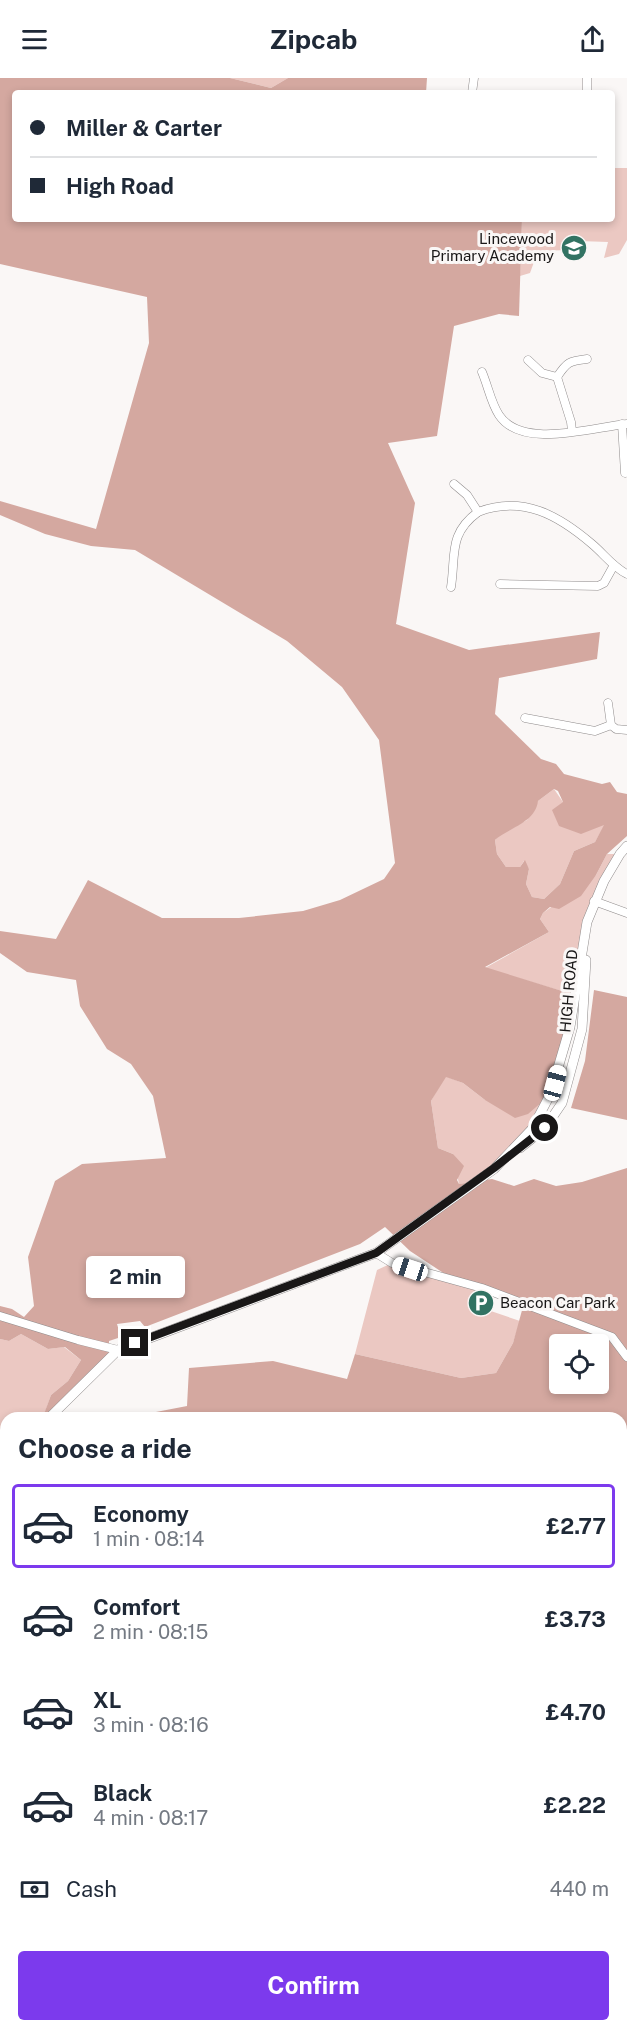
<!DOCTYPE html>
<meta charset="utf-8">
<style>
body{margin:0;font-family:"Public Sans",sans-serif;background:#f6f6f7;color:#1f2937;height:100vh;display:flex;flex-direction:column;font-size:22px;white-space:nowrap}
*{box-sizing:border-box;margin:0}
p{font-size:20px;color:#747a83}
.icon{flex:none;width:33px;height:33px;fill:none;stroke:currentColor;stroke-width:2;stroke-linecap:round;stroke-linejoin:round}
.map{position:relative;flex:1;overflow:hidden}
.sheet{position:absolute;left:0px;top:1334px;width:627px;height:620px;display:flex;flex-direction:column;background:#fff;border-radius:18px 18px 0 0;box-shadow:0 3px 9px #0003}
.sheet>*{flex:none}
.banner{position:absolute;left:12px;top:12px;width:603px;height:132px;border-radius:6px;box-shadow:0 3px 9px #0003;display:grid;align-content:center;height:132px;padding:0 18px;background:#fff}
.tools{position:absolute;left:549px;top:1256px;display:grid;gap:12px}
.tools a{display:grid;place-items:center;width:60px;height:60px;border-radius:6px;background:#fff;box-shadow:0 3px 9px #0003;font-size:30px}
.end{position:absolute;width:27px;height:27px;margin:-14px;border:8px solid #191717;background:#fff;box-shadow:0 0 0 3px #fff}
.from{border-radius:50%}
.bubble{position:absolute;height:42px;border-radius:6px;background:#fff;box-shadow:0 3px 9px #0003;font-size:20px;font-weight:700;line-height:42px;text-align:center}
.car{position:absolute;width:18px;height:36px;margin:-18px -9px;border-radius:8px;box-shadow:0 0 4px 2px #0007;background:linear-gradient(#fff 24%,#345 0 40%,#fff 0 76%,#345 0 86%,#fff 0)}
.banner b{display:flex;align-items:center;gap:21px;height:57px;font-size:22px}
.banner b+b{border-top:2px solid #e0e1e3}
.banner i{width:15px;height:15px;background:#1f2937}
ul{padding:0;list-style:none}
li{display:flex;align-items:center;gap:18px;height:84px;margin:0 12px 9px;padding:0 6px;border:3px solid transparent;border-radius:6px}
li div{flex:1}
li b{display:block;font-size:22px}
li em{font-style:normal;font-weight:700}
li.selected{border-color:#7c3aed}
li>.icon{width:54px;height:54px;stroke-width:1.5}
h2{padding:0 18px;font-size:27px;line-height:72px}
.pay{display:flex;align-items:center;gap:15px;height:66px;padding:0 18px;font-size:22px}
.pay p{margin-inline-start:auto}
.button{display:flex;gap:12px;margin-top:auto;padding:12px 18px}
.button a{flex:1;height:69px;border-radius:6px;background:#7c3aed;color:#fff;font-size:24px;font-weight:700;line-height:69px;text-align:center}
header{display:flex;justify-content:space-between;align-items:center;height:78px;padding:0 18px;background:#fff;font-size:27px;font-weight:700}
.map>svg:first-child{display:block}
</style>
<header><svg class="icon" aria-label="menu" viewBox="0 0 24 24"><path d="M4 6h16M4 12h16M4 18h16"/></svg>Zipcab<svg class="icon" aria-label="share" viewBox="0 0 24 24"><path d="M12 15V3M7 8l5-5 5 5M5 13v7h14v-7"/></svg></header>
<div class="map">
<svg width="627" height="1952" viewBox="0 0 627 1952">
<rect width="100%" height="100%" fill="#faf7f6"/>
<g fill="#ebc8c2">
<polygon points="230,0 288,0 271,10"/>
<polygon points="612,90 627,90 627,162 619,176 604,180 608,164 579,163 568,172 538,173 530,195 520,198 522,141 612,141"/>
<polygon points="554,711 563,724 605,747 595,764 574,773 560,806 544,821 532,819 526,806 529,791 524,783 520,789 506,789 497,776 495,762 503,755 527,742 538,723"/>
<polygon points="607,776 620,776 594,823 575,917 485,890 549,854 540,841 543,835 596,797"/>
<polygon points="445,998 463,1005 485,1022 550,1017 540,1038 475,1104 459,1106 453,1076 438,1070 431,1023"/>
<polygon points="392,1185 477,1209 473,1227 520,1243 513,1265 496,1295 461,1300 355,1276 377,1192"/>
<polygon points="21,1256 48,1271 64,1269 81,1282 68,1303 51,1317 44,1337 25,1336 23,1339 6,1340 6,1372 0,1378 0,1261 9,1263"/>
<polygon points="627,1521 627,1952 89,1952 89,1947 621,1947 621,1524"/>
</g>
<g fill="#d4a8a0" fill-rule="evenodd">
<path d="M0 0H230L271 10 288 0H427L426 15H15V141H522L519 238 499 236 454 248 437 358 388 365 415 425 396 546 469 572 600 554 597 581 499 600 495 636 541 681 556 686 564 696 602 706 610 704 617 714 627 716V758L607 776 596 797 581 818 559 831 550 829 543 835 540 841 549 854 485 889 575 917 550 1017 528 1036 515 1040 485 1022 463 1005 446 999 431 1023 438 1070 453 1076 464 1088 457 1102 459 1106 492 1101 514 1108 534 1101 556 1108 582 1104 627 1090V1521L621 1524V1340L130 1339 187 1328 189 1290 273 1283 347 1301 355 1276 461 1300 496 1295 513 1265 524 1225 448 1198 410 1173 385 1149 360 1166 145 1249 140 1243 117 1246 121 1259 109 1263V1276L53 1337 108 1339H23L25 1336H44L51 1317 68 1303 81 1282 65 1269 48 1271 21 1256 9 1263 0 1261V1228L12 1231 24 1239 34 1228 28 1179 55 1103 82 1086 166 1080 153 1018 131 986 107 971 80 928 76 902 27 894 0 875V853L56 861 88 802 162 840H239L303 833 340 822 384 801 395 785 379 662 342 609 287 563 135 472 91 468 45 456 0 437V423L96 451 149 265 147 219 0 186ZM554 711 558 713 563 724 552 732 559 748 581 756 604 747 595 764 574 773 560 806 544 821 532 819 526 806 529 791 525 782 520 789H506L497 776 495 762C510 749 535 745 538 723ZM560 1266H598V1305H560Z"/>
<polygon points="594,912 627,919 627,1042 571,1030 585,983"/>
<polygon points="6,1372 6,1941 0,1941 0,1378"/>
<polygon points="63,1947 101,1947 102,1952 57,1952"/>
</g>
<g fill="none" stroke-linecap="round" stroke-linejoin="round">
<defs>
<g id="minor">
<polyline points="472,15 474,0"/>
<polyline points="587,15 587,0"/>
<polyline points="528,282 542,295 557,299 571,344 572,353"/>
<path d="M482 294C488 308 491 325 499 337 522 372 593 349 627 346"/>
<path d="M557 299C567 284 569 283 587 281"/>
<polyline points="622,346 625,395"/>
<path d="M454 406 467 417 478 434C523 417 558 437 592 466 604 476 613 489 627 496"/>
<polyline points="500,506 598,508 604,505 614,487"/>
<path d="M451 509C456 477 448 456 478 434"/>
<polyline points="608,625 611,647 616,651 627,652"/>
<polyline points="525,640 595,653 611,647"/>
<polyline points="594,823 627,835"/>
<polyline points="376,1175 392,1185 482,1210 612,1259 627,1279"/>
<polyline points="0,1238 78,1262 118,1272"/>
<polyline points="621,1630 627,1632"/>
</g>
<g id="major">
<polyline points="520,1070 545,1050 562,1025 582,951 586,882"/>
<polyline points="49,1340 118,1272 376,1175 494,1091 532,1051 550,1017 570,949 587,844 604,803 620,776 627,768"/>
<polyline points="0,1401 6,1391"/>
</g>
</defs>
<use href="#minor" stroke="#8f8b8b" stroke-width="9"/>
<use href="#major" stroke="#8f8b8b" stroke-width="10"/>
<use href="#minor" stroke="#fff" stroke-width="8"/>
<use href="#major" stroke="#fff" stroke-width="9"/>
</g>
<g fill="none" stroke-linecap="round" stroke-linejoin="round">
<polyline stroke="#191717" stroke-width="8" points="135,1265 376,1175 494,1090 545,1050"/>
</g>
<defs>
<symbol id="school-disc" viewBox="-11 -11 22 22"><circle r="9.5" fill="#327363" stroke="#faf7f6"/><path d="M0-5L7-2L0 1L-7-2ZM-4 1L0 2.5L4 1V4Q0 6-4 4Z" fill="#fff"/></symbol>
<symbol id="parking-disc" viewBox="-11 -11 22 22"><circle r="9.5" fill="#327363" stroke="#faf7f6"/><path d="M-3.5-5.5H1a3.5 3.5 0 0 1 0 7H-1V5.5H-3.5ZM-1-3.4V-.6H.8a1.4 1.4 0 0 0 0-2.8Z" fill="#fff"/></symbol>
</defs>
<g fill-rule="evenodd">
<use href="#school-disc" x="559" y="155" width="30" height="30"/>
<use href="#parking-disc" x="466" y="1210" width="30" height="30"/>
</g>
<g text-anchor="middle" stroke-width="6" stroke-linejoin="round" paint-order="stroke">
<g font-size="15" fill="#191717" stroke="#faf7f6" text-anchor="end">
<text x="554" y="166">Lincewood<tspan x="554" dy="17">Primary Academy</tspan></text>
<text x="500" y="1230" text-anchor="start">Beacon Car Park</text>
</g>
<g font-size="15" fill="#191717" stroke="#faf7f6">
<text transform="translate(569 913) rotate(-85)" y="5">HIGH ROAD</text>
</g>
</g>
</svg>
<div class="tools">
<a><svg class="icon" aria-label="locate" viewBox="0 0 24 24"><circle cx="12" cy="12" r="6"/><path d="M12 2v4M12 18v4M2 12h4M18 12h4"/></svg></a>
</div>
<i class="end from" style="left:545px;top:1050px"></i>
<i class="end" style="left:135px;top:1265px"></i>
<div class="bubble" style="left:86px;top:1178px;width:99px">2 min</div>
<i class="car" style="left:555px;top:1005px;rotate:15deg"></i>
<i class="car" style="left:410px;top:1191px;rotate:288deg"></i>
<div class="banner">
<b><i class="from"></i>Miller &amp; Carter</b>
<b><i></i>High Road</b>
</div>
<section class="sheet">
<h2>Choose a ride</h2>
<ul>
<li class="selected"><svg class="icon" aria-label="car" viewBox="0 0 24 24"><path d="M5 17H2v-5l4-1 3-4h7l3 4 3 1v5h-3M9 17h6M6 11h13"/><circle cx="7" cy="17" r="2"/><circle cx="17" cy="17" r="2"/></svg><div><b>Economy</b><p>1 min · 08:14</p></div><em>£2.77</em></li>
<li><svg class="icon" aria-label="car" viewBox="0 0 24 24"><path d="M5 17H2v-5l4-1 3-4h7l3 4 3 1v5h-3M9 17h6M6 11h13"/><circle cx="7" cy="17" r="2"/><circle cx="17" cy="17" r="2"/></svg><div><b>Comfort</b><p>2 min · 08:15</p></div><em>£3.73</em></li>
<li><svg class="icon" aria-label="car" viewBox="0 0 24 24"><path d="M5 17H2v-5l4-1 3-4h7l3 4 3 1v5h-3M9 17h6M6 11h13"/><circle cx="7" cy="17" r="2"/><circle cx="17" cy="17" r="2"/></svg><div><b>XL</b><p>3 min · 08:16</p></div><em>£4.70</em></li>
<li><svg class="icon" aria-label="car" viewBox="0 0 24 24"><path d="M5 17H2v-5l4-1 3-4h7l3 4 3 1v5h-3M9 17h6M6 11h13"/><circle cx="7" cy="17" r="2"/><circle cx="17" cy="17" r="2"/></svg><div><b>Black</b><p>4 min · 08:17</p></div><em>£2.22</em></li>
</ul>
<div class="pay"><svg class="icon" aria-label="cash" viewBox="0 0 24 24"><path d="M3 7h18v10H3z"/><circle cx="12" cy="12" r="2"/></svg>Cash<p>440 m</p></div>
<div class="button"><a>Confirm</a></div>
</section>
</div>
